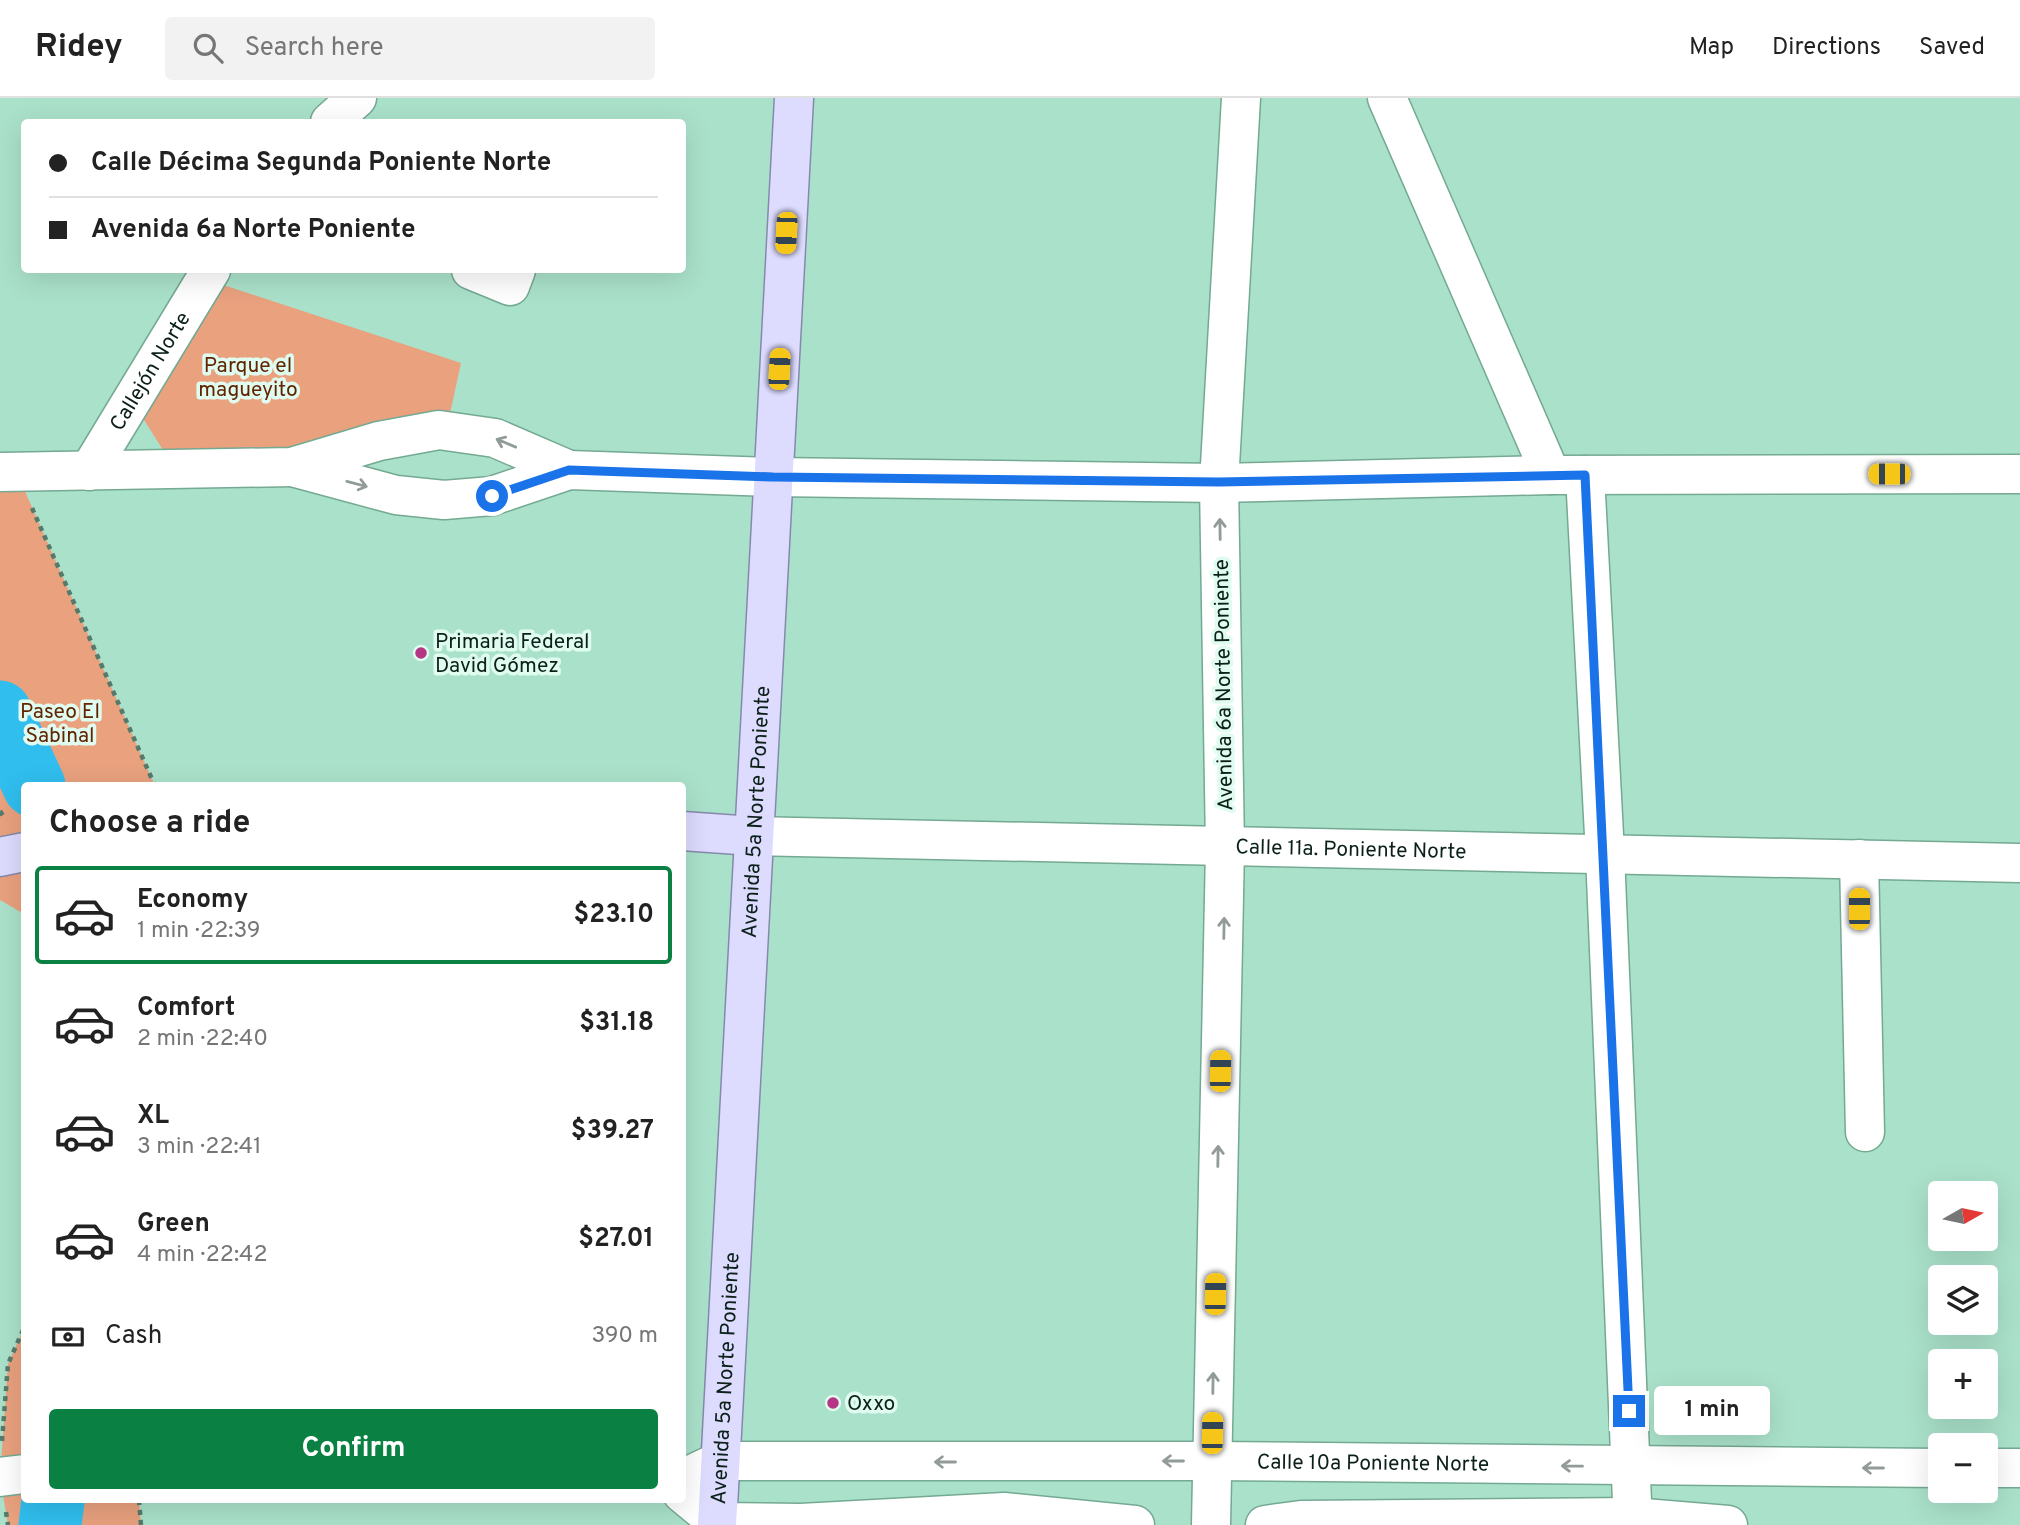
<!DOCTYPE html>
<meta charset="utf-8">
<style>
body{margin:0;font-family:Overpass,sans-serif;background:#f2f2f2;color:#222;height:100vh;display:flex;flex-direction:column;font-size:26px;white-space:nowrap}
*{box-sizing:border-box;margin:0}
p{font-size:23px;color:#767676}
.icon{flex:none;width:38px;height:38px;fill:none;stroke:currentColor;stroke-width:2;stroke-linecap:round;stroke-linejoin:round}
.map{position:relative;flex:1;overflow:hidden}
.panel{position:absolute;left:21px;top:684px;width:665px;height:721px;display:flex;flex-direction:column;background:#fff;border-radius:7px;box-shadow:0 7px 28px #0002}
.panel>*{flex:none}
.top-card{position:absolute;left:21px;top:21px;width:665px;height:154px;border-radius:7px;box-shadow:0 7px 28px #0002;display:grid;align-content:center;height:154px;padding:0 28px;background:#fff}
.needle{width:46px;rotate:81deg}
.buttons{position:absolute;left:1928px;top:1083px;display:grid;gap:14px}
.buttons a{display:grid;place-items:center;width:70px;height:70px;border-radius:7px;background:#fff;box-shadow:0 7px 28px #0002;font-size:35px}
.end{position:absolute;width:32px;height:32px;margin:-16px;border:9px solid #1a73e8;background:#fff;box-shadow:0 0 0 4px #fff}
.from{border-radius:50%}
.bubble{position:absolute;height:49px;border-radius:7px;background:#fff;box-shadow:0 7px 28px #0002;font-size:23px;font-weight:700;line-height:49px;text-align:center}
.car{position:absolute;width:21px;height:42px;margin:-21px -10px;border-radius:9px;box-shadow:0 0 5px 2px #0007;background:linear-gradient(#f5c518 24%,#345 0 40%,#f5c518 0 76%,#345 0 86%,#f5c518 0)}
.top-card b{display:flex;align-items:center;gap:24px;height:66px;font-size:26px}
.top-card b+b{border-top:2px solid #e0e0e0}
.top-card i{width:18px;height:18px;background:#222}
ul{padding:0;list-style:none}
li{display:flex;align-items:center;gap:21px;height:98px;margin:0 14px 10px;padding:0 14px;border:4px solid transparent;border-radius:7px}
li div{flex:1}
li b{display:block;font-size:26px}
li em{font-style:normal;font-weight:700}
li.active{border-color:#0b8043}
li>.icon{width:63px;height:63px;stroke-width:1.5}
h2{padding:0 28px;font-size:32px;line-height:84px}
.pay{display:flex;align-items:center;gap:18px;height:77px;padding:0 28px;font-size:26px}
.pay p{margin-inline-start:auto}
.cta{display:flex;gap:14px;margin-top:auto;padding:14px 28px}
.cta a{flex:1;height:80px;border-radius:7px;background:#0b8043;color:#fff;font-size:28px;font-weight:700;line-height:80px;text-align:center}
header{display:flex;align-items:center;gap:42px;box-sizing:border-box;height:98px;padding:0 35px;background:#fff;border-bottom:2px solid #e0e0e0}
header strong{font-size:33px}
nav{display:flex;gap:38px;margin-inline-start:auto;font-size:24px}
.search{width:490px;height:63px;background:#f2f2f2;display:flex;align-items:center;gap:18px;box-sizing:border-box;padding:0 24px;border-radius:7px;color:#767676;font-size:26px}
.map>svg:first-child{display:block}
</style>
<header>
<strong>Ridey</strong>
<div class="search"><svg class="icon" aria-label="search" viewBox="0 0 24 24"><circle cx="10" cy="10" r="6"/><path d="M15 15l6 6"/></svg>Search here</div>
<nav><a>Map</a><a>Directions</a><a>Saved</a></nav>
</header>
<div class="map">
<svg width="2020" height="1427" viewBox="0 0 2020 1427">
<rect width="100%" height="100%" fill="#aae1ca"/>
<g fill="#e9a17e">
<polygon points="214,184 461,265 449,320 297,357 163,352 139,314"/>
<polygon points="0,358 16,373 155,688 24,688 24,816 0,802"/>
<polygon points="24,1230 24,1402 139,1402 141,1427 8,1427 0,1379 8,1266"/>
</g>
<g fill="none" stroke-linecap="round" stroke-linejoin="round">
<g stroke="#30beee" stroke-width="63">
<polyline points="0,614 34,688"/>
<polyline points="50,1427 53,1402"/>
</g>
<defs>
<g id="minor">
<polyline points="1387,0 1551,377"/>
<polyline points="330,24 357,0"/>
<polyline points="471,172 510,188 516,172"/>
<polyline points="292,369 396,397 444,402 492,398 569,372 773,379 1219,385 1551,377 2020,376"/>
<path id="s1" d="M89 373 211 172"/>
<polyline points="0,374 292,369 379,343 439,332 495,340 569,372"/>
<polyline points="1585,377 1605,756 1633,1427"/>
<path id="s2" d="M753 738 2020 765"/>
<polyline points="1859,761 1865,1034"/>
<polyline points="1986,1370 2020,1370"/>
<polyline points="0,1379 24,1376"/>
<path id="s3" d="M682 1381 720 1363H1211L1941 1370"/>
<polyline points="682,1395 717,1424 801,1425 1004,1414 1135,1427"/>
<polyline points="1211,1427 1225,750 1219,385 1241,0"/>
<polyline points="1265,1427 1301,1422 1632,1419 1728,1427"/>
</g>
<g id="major">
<polyline points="682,733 753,738"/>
<polyline points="0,759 24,754"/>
<path id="s4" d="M717 1427 794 0"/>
</g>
</defs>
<use href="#minor" stroke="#74a992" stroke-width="41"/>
<use href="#major" stroke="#858aad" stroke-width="41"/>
<g stroke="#557a6b" stroke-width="4.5" stroke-dasharray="5 5" stroke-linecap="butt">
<polyline points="32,410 155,688"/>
<polyline points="0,713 5,721"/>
<polyline points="2,1343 8,1266 24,1230"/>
<polyline points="139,1402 141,1427"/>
<polyline points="6,1414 8,1427"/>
</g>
<use href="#minor" stroke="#fff" stroke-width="38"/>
<use href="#major" stroke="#dddbfe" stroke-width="38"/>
</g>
<defs><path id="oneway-shaft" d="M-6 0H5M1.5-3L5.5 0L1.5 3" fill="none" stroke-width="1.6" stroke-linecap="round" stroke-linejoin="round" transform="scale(1.75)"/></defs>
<g stroke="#919b97">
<use href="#oneway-shaft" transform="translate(506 345) rotate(-157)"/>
<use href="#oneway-shaft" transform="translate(357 386) rotate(15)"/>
<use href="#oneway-shaft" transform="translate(1220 431) rotate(-91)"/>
<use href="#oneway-shaft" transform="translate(1224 830) rotate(-89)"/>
<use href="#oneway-shaft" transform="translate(1218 1058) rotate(-89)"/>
<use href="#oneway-shaft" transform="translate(1213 1285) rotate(-89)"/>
<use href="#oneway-shaft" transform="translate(1173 1363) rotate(180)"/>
<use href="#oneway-shaft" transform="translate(945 1364) rotate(180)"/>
<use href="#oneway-shaft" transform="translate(1572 1368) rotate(-179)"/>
<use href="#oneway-shaft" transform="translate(1873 1370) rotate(-180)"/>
</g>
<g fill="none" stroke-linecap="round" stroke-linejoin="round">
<polyline stroke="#1a73e8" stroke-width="9" points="492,398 569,372 773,379 1219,384 1585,377 1629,1313"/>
</g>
<g fill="#b43685" stroke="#e0fbef" stroke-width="2.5">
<circle cx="421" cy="555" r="7"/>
<circle cx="833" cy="1305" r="7"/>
</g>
<g text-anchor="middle" stroke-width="7" stroke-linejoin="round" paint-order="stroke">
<g font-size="21" fill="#602400" stroke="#e0fbef">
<text x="248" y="274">Parque el<tspan x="248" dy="24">magueyito</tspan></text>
<text x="60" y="620">Paseo El<tspan x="60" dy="24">Sabinal</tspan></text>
</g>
<g font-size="21" fill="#0b2018" stroke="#e0fbef">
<text dy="7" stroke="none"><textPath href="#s1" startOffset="117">Callejón Norte</textPath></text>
<text transform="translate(1223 587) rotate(-91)" y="7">Avenida 6a Norte Poniente</text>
<text dy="7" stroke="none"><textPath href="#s4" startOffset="714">Avenida 5a Norte Poniente</textPath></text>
<text dy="7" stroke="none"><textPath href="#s2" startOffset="598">Calle 11a. Poniente Norte</textPath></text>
<text dy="7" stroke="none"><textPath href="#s4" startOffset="147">Avenida 5a Norte Poniente</textPath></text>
<text dy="7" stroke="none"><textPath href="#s3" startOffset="695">Calle 10a Poniente Norte</textPath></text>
</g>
<g font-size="21" fill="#0b2018" stroke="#e0fbef" text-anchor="start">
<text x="435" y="550">Primaria Federal<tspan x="435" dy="24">David Gómez</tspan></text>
<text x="847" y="1312">Oxxo</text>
</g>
</g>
</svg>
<div class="buttons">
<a><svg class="needle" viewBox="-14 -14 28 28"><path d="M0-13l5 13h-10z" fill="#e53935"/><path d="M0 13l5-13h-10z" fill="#767676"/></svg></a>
<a><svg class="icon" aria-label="layers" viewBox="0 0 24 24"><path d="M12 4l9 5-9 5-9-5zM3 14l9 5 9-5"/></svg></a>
<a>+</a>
<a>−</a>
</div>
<i class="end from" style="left:492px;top:398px"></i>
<i class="end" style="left:1629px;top:1313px"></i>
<div class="bubble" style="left:1654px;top:1288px;width:116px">1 min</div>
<i class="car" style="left:786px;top:135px;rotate:183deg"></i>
<i class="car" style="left:779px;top:271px;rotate:3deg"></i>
<i class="car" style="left:1889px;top:376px;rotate:270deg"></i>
<i class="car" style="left:1859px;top:811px;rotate:0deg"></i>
<i class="car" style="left:1220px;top:973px;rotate:1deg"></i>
<i class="car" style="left:1215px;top:1196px;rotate:1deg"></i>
<i class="car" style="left:1212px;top:1335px;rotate:1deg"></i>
<div class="top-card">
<b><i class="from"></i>Calle Décima Segunda Poniente Norte</b>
<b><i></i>Avenida 6a Norte Poniente</b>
</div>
<section class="panel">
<h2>Choose a ride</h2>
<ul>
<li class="active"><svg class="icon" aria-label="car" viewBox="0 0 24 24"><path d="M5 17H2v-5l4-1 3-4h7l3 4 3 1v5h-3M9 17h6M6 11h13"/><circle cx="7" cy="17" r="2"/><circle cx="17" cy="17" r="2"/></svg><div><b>Economy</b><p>1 min · 22:39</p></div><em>$23.10</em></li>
<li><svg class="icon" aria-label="car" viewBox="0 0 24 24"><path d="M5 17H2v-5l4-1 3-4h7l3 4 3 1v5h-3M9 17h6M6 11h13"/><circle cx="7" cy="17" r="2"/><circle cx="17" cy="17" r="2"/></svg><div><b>Comfort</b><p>2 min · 22:40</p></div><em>$31.18</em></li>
<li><svg class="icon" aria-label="car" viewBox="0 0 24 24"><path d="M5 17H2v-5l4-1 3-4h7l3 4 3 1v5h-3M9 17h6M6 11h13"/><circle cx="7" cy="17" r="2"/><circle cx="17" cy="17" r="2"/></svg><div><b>XL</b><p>3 min · 22:41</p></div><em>$39.27</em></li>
<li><svg class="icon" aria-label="car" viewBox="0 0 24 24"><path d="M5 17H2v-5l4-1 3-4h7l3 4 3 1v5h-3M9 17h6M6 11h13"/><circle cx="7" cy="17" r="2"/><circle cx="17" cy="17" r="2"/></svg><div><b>Green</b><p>4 min · 22:42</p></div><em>$27.01</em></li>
</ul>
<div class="pay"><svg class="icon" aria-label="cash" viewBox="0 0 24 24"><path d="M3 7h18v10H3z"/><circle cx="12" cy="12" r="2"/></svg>Cash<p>390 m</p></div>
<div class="cta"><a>Confirm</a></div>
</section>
</div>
